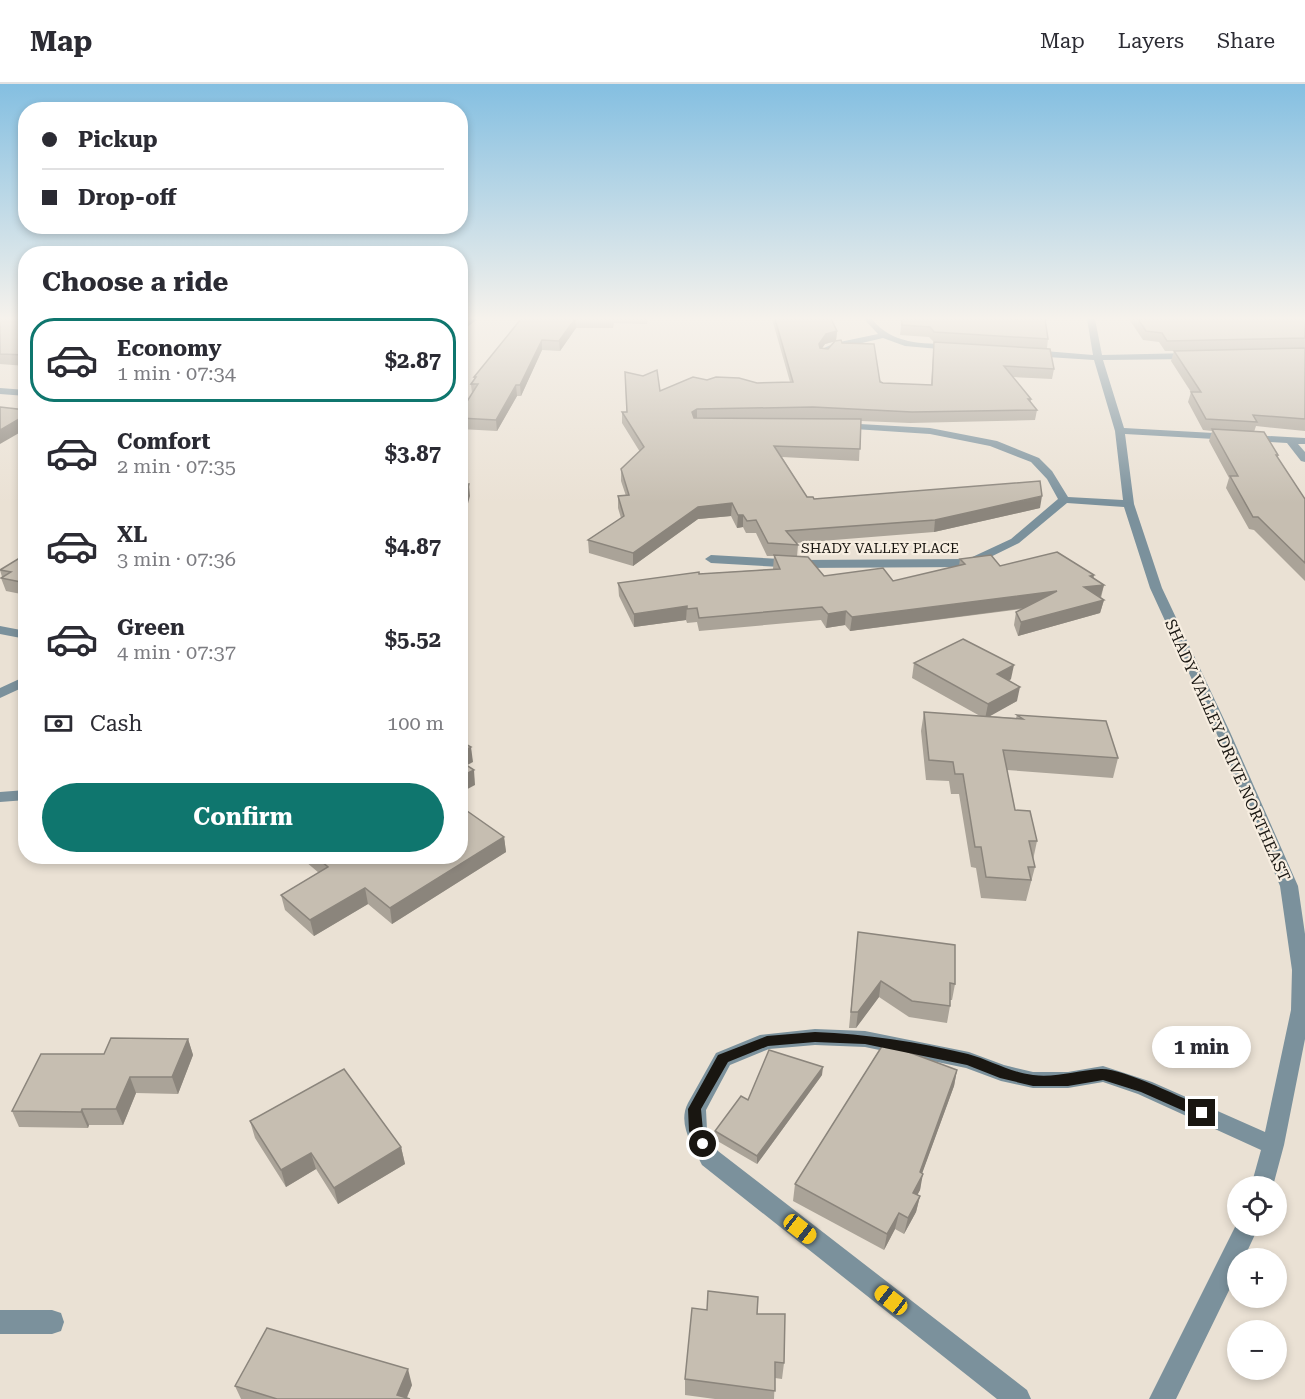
<!DOCTYPE html>
<meta charset="utf-8">
<style>
body{margin:0;font-family:"Roboto Serif",serif;background:#f7f7f7;color:#2b2b33;height:100vh;display:flex;flex-direction:column;font-size:22px;white-space:nowrap}
*{box-sizing:border-box;margin:0}
p{font-size:20px;color:#7c7c81}
.icon{flex:none;width:33px;height:33px;fill:none;stroke:currentColor;stroke-width:2;stroke-linecap:round;stroke-linejoin:round}
.map{position:relative;flex:1;overflow:hidden}
.panel{position:absolute;left:18px;top:162px;width:450px;height:618px;display:flex;flex-direction:column;background:#fff;border-radius:24px;box-shadow:0 3px 9px #0003}
.panel>*{flex:none}
.banner{position:absolute;left:18px;top:18px;width:450px;height:132px;border-radius:24px;box-shadow:0 3px 9px #0003;display:grid;align-content:center;height:132px;padding:0 24px;background:#fff}
.controls{position:absolute;left:1227px;top:1092px;display:grid;gap:12px}
.controls a{display:grid;place-items:center;width:60px;height:60px;border-radius:50%;background:#fff;box-shadow:0 3px 9px #0003;font-size:30px}
.end{position:absolute;width:27px;height:27px;margin:-14px;border:8px solid #191611;background:#fff;box-shadow:0 0 0 3px #fff}
.from{border-radius:50%}
.bubble{position:absolute;height:42px;border-radius:21px;background:#fff;box-shadow:0 3px 9px #0003;font-size:20px;font-weight:700;line-height:42px;text-align:center}
.car{position:absolute;width:18px;height:36px;margin:-18px -9px;border-radius:8px;box-shadow:0 0 4px 2px #0007;background:linear-gradient(#f5c518 24%,#345 0 40%,#f5c518 0 76%,#345 0 86%,#f5c518 0)}
.banner b{display:flex;align-items:center;gap:21px;height:57px;font-size:22px}
.banner b+b{border-top:2px solid #e1e1e2}
.banner i{width:15px;height:15px;background:#2b2b33}
ul{padding:0;list-style:none}
li{display:flex;align-items:center;gap:18px;height:84px;margin:0 12px 9px;padding:0 12px;border:3px solid transparent;border-radius:24px}
li div{flex:1}
li b{display:block;font-size:22px}
li em{font-style:normal;font-weight:700}
li.current{border-color:#0f766e}
li>.icon{width:54px;height:54px;stroke-width:1.5}
h2{padding:0 24px;font-size:27px;line-height:72px}
.pay{display:flex;align-items:center;gap:15px;height:66px;padding:0 24px;font-size:22px}
.pay p{margin-inline-start:auto}
.button{display:flex;gap:12px;margin-top:auto;padding:12px 24px}
.button a{flex:1;height:69px;border-radius:36px;background:#0f766e;color:#fff;font-size:24px;font-weight:700;line-height:69px;text-align:center}
header{display:flex;align-items:center;gap:36px;box-sizing:border-box;height:84px;padding:0 30px;background:#fff;border-bottom:2px solid #e1e1e2}
header strong{font-size:28px}
nav{display:flex;gap:33px;margin-inline-start:auto;font-size:21px}
.map>svg:first-child{display:block}
</style>
<header>
<strong>Map</strong>
<nav><a>Map</a><a>Layers</a><a>Share</a></nav>
</header>
<div class="map">
<svg width="1305" height="1315" viewBox="0 0 1305 1315">
<rect width="100%" height="100%" fill="#eae1d4"/>
<g fill="none" stroke-linecap="round" stroke-linejoin="round">
<g fill="#7b919c" fill-rule="evenodd">
<polygon points="469,235 478,235 460,248 460,242"/>
<path d="M864 235H872C891 260 923 260 951 260L955 263 951 266 905 262 883 254 824 268V264L835 259 878 250Z"/>
<path d="M1087 235H1095L1102 271 1191 269 1195 272 1191 275 1103 276 1124 344 1305 354V360H1298L1305 368V378L1301 377 1287 359 1125 350 1134 420 1162 504 1230 648 1298 802 1305 850V955L1284 1061 1273 1102H1251L1261 1066 1138 1010 1103 998 1068 1004H1033L1001 997 966 984 865 963 815 961 769 965 730 981 706 1026 707 1046 718 1067 1027 1306 1031 1315H997L702 1081C693 1062 677 1040 688 1019L716 969 760 951 815 945 865 947 969 968 1004 981 1033 988H1068L1103 982 1152 998 1265 1048 1291 926 1292 886 1280 802 1216 648 1150 504 1124 423 1067 419 1019 459 970 483 799 484 711 479 705 475 711 471 799 476 968 475 1011 455 1058 415 1047 395 1031 378 990 362 930 350 839 344V340L842 339 930 344 997 357 1039 374 1052 387 1068 413 1123 416 1115 347 1094 276 1032 272 1028 269 1032 266 1093 271Z"/>
<polygon points="0,304 26,306 26,312 0,310"/>
<polygon points="0,542 26,547 26,555 0,550"/>
<polygon points="26,592 26,602 0,614 0,604"/>
<polygon points="26,706 26,716 0,718 0,708"/>
<polygon points="1238,1137 1238,1142 1259,1142 1244,1174 1238,1174 1238,1188 1176,1315 1149,1315"/>
<polygon points="0,1226 52,1226 61,1229 64,1238 61,1247 52,1250 0,1250"/>
</g>
</g>
<g fill="#aaa398" fill-rule="evenodd">
<polygon points="0,235 26,235 26,282 0,280"/>
<polygon points="521,235 648,235 647,240 614,239 613,244 576,244 560,267 542,266 521,312 517,312 497,347 460,345 461,327 472,310 471,300 474,296 474,293"/>
<path d="M772 235H831L837 247 836 257 825 260 822 264 828 265 842 259 883 299 931 301 934 258 929 253 900 251 902 235 1048 255 1047 264 1054 285 1052 295 1013 293 1031 315V318L1037 326 1035 336 910 339 861 337 859 377 782 373 807 413 814 415 1040 424 934 448 796 459 798 461 797 473 824 492 893 497 959 482 960 475 1000 482 1094 494 1104 501 1101 514 1104 516 1100 529 1018 552 1014 541 1016 528 1022 525 850 547 845 541 826 544 821 536 699 547 697 538 687 539 686 536 634 543 619 512 618 499 699 490 773 485 774 472H767L756 449H746L743 443 737 444 731 432 698 435 633 482 589 469 588 456 621 434 618 424V412H626L621 397V385L640 368 622 339V328H627L625 298 660 307 707 296 757 299 790 298ZM813 334 832 335H772Z"/>
<polygon points="1129,235 1305,235 1305,347 1256,342 1254,348 1278,371 1278,374 1305,415 1305,497 1254,446 1249,445 1226,404 1229,394 1209,357 1212,347 1203,346 1188,318 1191,308 1171,277 1174,267 1165,267 1159,258 1143,256"/>
<polygon points="26,470 26,511 6,507 1,494 2,493 0,486"/>
<polygon points="914,579 1011,595 1009,597 1017,617 989,632 1016,634 1017,631 1118,674 1113,694 1007,686 1015,726 1037,757 1033,776 1035,783 1026,817 981,814 976,784 971,783 959,710 951,710 949,697 926,696 921,647 924,628 980,632 912,594"/>
<polygon points="504,753 506,768 392,840 368,820 314,852 285,826 281,811 319,789 299,772 460,772"/>
<polygon points="858,848 955,900 952,916 950,916 950,922 947,939 909,933 879,913 856,944 849,944"/>
<polygon points="188,955 193,971 178,1010 136,1009 123,1041 89,1041 88,1044 19,1043 12,1027 104,970"/>
<polygon points="957,986 954,1002 922,1089 920,1106 917,1111 920,1112 916,1128 904,1150 895,1145 884,1166 793,1117 795,1100"/>
<polygon points="822,991 757,1080 714,1055 715,1047 748,1016"/>
<polygon points="250,1037 401,1063 405,1080 338,1120 316,1085 286,1103 255,1054"/>
<polygon points="757,1230 784,1279 782,1295 775,1294 774,1315 715,1315 685,1311 685,1295"/>
<polygon points="412,1301 407,1314 410,1315 241,1315 235,1302"/>
</g>
<g fill="#8b857c">
<polygon points="575,235 576,244 560,267 559,257"/>
<polygon points="837,247 836,257 825,260 818,270 819,260 826,250"/>
<polygon points="542,256 542,266 521,312 520,301"/>
<polygon points="516,301 517,312 497,347 496,336"/>
<polygon points="697,325 697,336 692,339 692,328"/>
<polygon points="26,331 26,345 0,360 0,346"/>
<polygon points="469,400 470,412 460,449 460,431"/>
<polygon points="1042,412 1040,424 934,448 935,436"/>
<polygon points="732,419 731,432 698,435 633,482 633,469 698,423"/>
<polygon points="738,431 743,431 743,443 737,444"/>
<polygon points="1094,491 1092,502 1104,501 1100,514 1084,503 1090,492"/>
<polygon points="1057,507 1054,520 850,547 852,533"/>
<polygon points="1104,516 1100,529 1018,552 1021,538"/>
<polygon points="687,522 686,536 634,543 634,530"/>
<polygon points="846,527 845,541 826,544 828,530"/>
<polygon points="1014,581 1011,595 994,605 997,590"/>
<polygon points="1020,603 1017,617 985,635 988,620"/>
<polygon points="471,663 473,678 460,685 460,669"/>
<polygon points="474,686 475,701 460,709 460,693"/>
<polygon points="504,753 506,768 392,840 390,824"/>
<polygon points="365,804 368,820 314,852 310,836"/>
<polygon points="881,897 879,913 856,944 858,928"/>
<polygon points="188,955 193,971 178,1010 172,993"/>
<polygon points="823,983 822,991 757,1080 757,1072"/>
<polygon points="957,986 954,1002 919,1098 923,1090 920,1106 910,1125 913,1109 920,1088"/>
<polygon points="130,993 136,1009 123,1041 116,1025"/>
<polygon points="82,1025 89,1041 88,1044 81,1028"/>
<polygon points="401,1063 405,1080 338,1120 334,1104"/>
<polygon points="311,1069 316,1085 286,1103 281,1086"/>
<polygon points="920,1112 916,1128 904,1150 908,1134"/>
<polygon points="899,1129 895,1145 884,1166 887,1150"/>
<polygon points="408,1285 412,1301 406,1315 397,1311"/>
</g>
<g fill="#c6beb1" stroke="#8b857c" stroke-width="1.5">
<polygon points="0,235 26,235 26,271 0,270"/>
<polygon points="521,235 575,235 559,257 542,256 520,301 516,301 496,336 460,334 460,332 464,327 461,327 478,300 471,300 476,293 474,293"/>
<polygon points="775,235 831,235 837,247 826,250 819,260 820,264 828,265 835,257 841,256 842,259 874,260 880,298 883,299 932,301 934,258 1050,265 1054,285 1004,282 1031,315 1028,315 1037,326 912,328 813,323 697,325 692,328 694,334 861,335 860,365 774,362 807,413 813,413 814,415 1040,397 1042,412 935,436 786,447 798,461 768,459 756,436 747,437 743,431 738,431 732,419 698,423 633,469 588,456 624,432 618,412 629,411 621,385 644,363 622,328 627,328 625,288 643,292 657,286 660,307 693,293 707,296 716,293 739,294 757,299 793,298"/>
<polygon points="902,235 1045,235 1048,255 934,248 930,243 902,241"/>
<polygon points="1138,235 1305,235 1305,254 1167,257 1162,249 1146,247"/>
<polygon points="1305,264 1305,335 1253,331 1257,338 1206,335 1191,308 1201,308 1174,267"/>
<polygon points="0,323 26,326 26,331 0,346"/>
<polygon points="1212,345 1264,348 1278,371 1276,371 1305,415 1305,479 1258,433 1253,433 1230,392 1238,392"/>
<polygon points="460,400 469,400 460,431"/>
<polygon points="1057,468 1094,491 1090,492 1104,501 1084,503 1104,516 1021,538 1016,528 1057,507 852,533 846,527 828,530 822,523 699,534 697,524 687,525 687,522 634,530 618,499 699,488 699,490 780,485 774,471 808,473 824,492 883,484 893,497 965,480 960,475 991,471 1000,482"/>
<polygon points="26,470 26,499 1,494 11,488 0,486"/>
<polygon points="963,555 1014,581 997,590 1020,603 988,620 914,579"/>
<polygon points="924,628 1023,635 1017,631 1106,637 1118,674 1003,666 1015,726 1030,727 1037,757 1029,757 1035,783 1028,783 1031,796 986,793 981,763 975,763 963,690 955,690 953,678 929,676"/>
<polygon points="460,657 471,663 460,669"/>
<polygon points="460,677 474,686 460,693"/>
<polygon points="460,722 504,753 390,824 365,804 310,836 281,811 328,783 315,772 460,772"/>
<polygon points="858,848 955,861 955,900 950,899 950,922 912,917 881,897 858,928 851,928"/>
<polygon points="111,954 188,955 172,993 130,993 116,1025 82,1025 81,1028 12,1027 41,970 104,970"/>
<polygon points="884,959 957,986 920,1088 923,1090 913,1109 920,1112 908,1134 899,1129 887,1150 795,1100"/>
<polygon points="769,966 823,983 757,1072 715,1047 741,1012 748,1016"/>
<polygon points="344,985 401,1063 334,1104 311,1069 281,1086 250,1037"/>
<polygon points="708,1207 758,1213 757,1230 785,1230 784,1279 775,1278 775,1307 685,1295 692,1224 707,1226"/>
<polygon points="267,1244 408,1285 397,1311 410,1315 277,1315 235,1302"/>
</g>
<linearGradient id="sky" x2="0" y2="1"><stop stop-color="#84bfe1"/><stop offset="0.56" stop-color="#f6f2ec"/><stop offset="1" stop-color="#f6f2ec" stop-opacity="0"/></linearGradient>
<rect width="1305" height="419" fill="url(#sky)"/>
<path fill="#191611" d="M815 948C866 950 918 958 968 970 990 976 1009 988 1033 991 1056 994 1078 986 1101 985 1122 984 1185 1015 1207 1025L1209 1029 1207 1033 1202 1035 1141 1008 1103 996 1068 1002H1033L1000 994 967 981 865 960 815 958 768 962 728 978 701 1025 703 1047 710 1060 708 1065H698L689 1047 688 1025 718 971 767 952Z"/>
<g text-anchor="middle" stroke-width="4.5" stroke-linejoin="round" paint-order="stroke">
<g font-size="14" fill="#191611" stroke="#f7eee1">
<text x="880" y="469">SHADY VALLEY PLACE</text>
</g>
<g font-size="16" fill="#191611" stroke="#f7eee1">
<text transform="translate(1228 666) rotate(66)" y="6">SHADY VALLEY DRIVE NORTHEAST</text>
</g>
</g>
</svg>
<div class="controls">
<a><svg class="icon" aria-label="locate" viewBox="0 0 24 24"><circle cx="12" cy="12" r="6"/><path d="M12 2v4M12 18v4M2 12h4M18 12h4"/></svg></a>
<a>+</a>
<a>−</a>
</div>
<i class="end from" style="left:703px;top:1060px"></i>
<i class="end" style="left:1202px;top:1029px"></i>
<div class="bubble" style="left:1152px;top:942px;width:99px">1 min</div>
<i class="car" style="left:800px;top:1145px;rotate:128deg"></i>
<i class="car" style="left:891px;top:1216px;rotate:308deg"></i>
<div class="banner">
<b><i class="from"></i>Pickup</b>
<b><i></i>Drop-off</b>
</div>
<section class="panel">
<h2>Choose a ride</h2>
<ul>
<li class="current"><svg class="icon" aria-label="car" viewBox="0 0 24 24"><path d="M5 17H2v-5l4-1 3-4h7l3 4 3 1v5h-3M9 17h6M6 11h13"/><circle cx="7" cy="17" r="2"/><circle cx="17" cy="17" r="2"/></svg><div><b>Economy</b><p>1 min · 07:34</p></div><em>$2.87</em></li>
<li><svg class="icon" aria-label="car" viewBox="0 0 24 24"><path d="M5 17H2v-5l4-1 3-4h7l3 4 3 1v5h-3M9 17h6M6 11h13"/><circle cx="7" cy="17" r="2"/><circle cx="17" cy="17" r="2"/></svg><div><b>Comfort</b><p>2 min · 07:35</p></div><em>$3.87</em></li>
<li><svg class="icon" aria-label="car" viewBox="0 0 24 24"><path d="M5 17H2v-5l4-1 3-4h7l3 4 3 1v5h-3M9 17h6M6 11h13"/><circle cx="7" cy="17" r="2"/><circle cx="17" cy="17" r="2"/></svg><div><b>XL</b><p>3 min · 07:36</p></div><em>$4.87</em></li>
<li><svg class="icon" aria-label="car" viewBox="0 0 24 24"><path d="M5 17H2v-5l4-1 3-4h7l3 4 3 1v5h-3M9 17h6M6 11h13"/><circle cx="7" cy="17" r="2"/><circle cx="17" cy="17" r="2"/></svg><div><b>Green</b><p>4 min · 07:37</p></div><em>$5.52</em></li>
</ul>
<div class="pay"><svg class="icon" aria-label="cash" viewBox="0 0 24 24"><path d="M3 7h18v10H3z"/><circle cx="12" cy="12" r="2"/></svg>Cash<p>100 m</p></div>
<div class="button"><a>Confirm</a></div>
</section>
</div>
